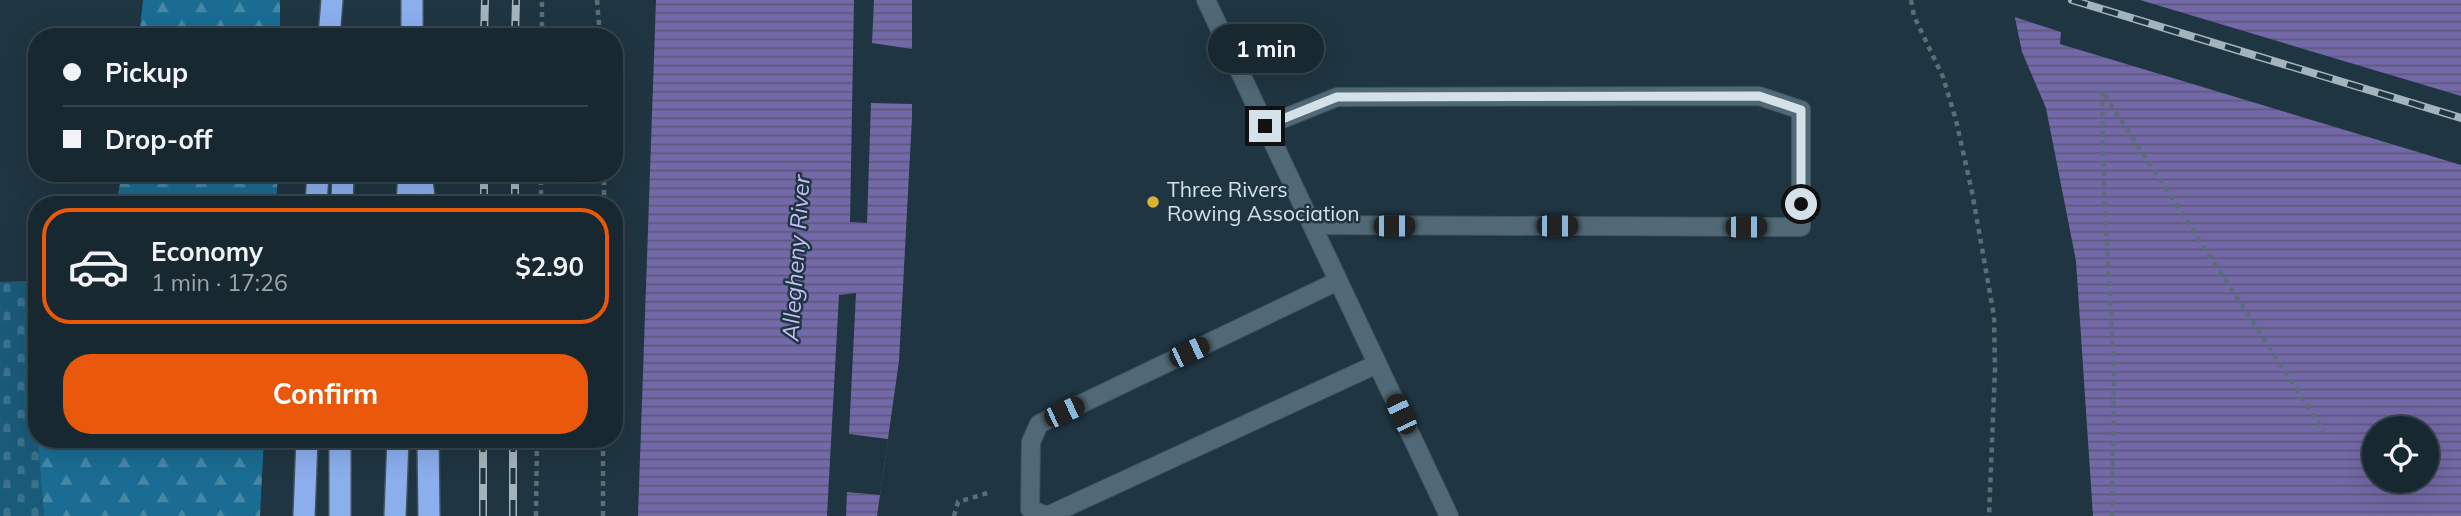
<!DOCTYPE html>
<meta charset="utf-8">
<style>
body{margin:0;font-family:Mulish,sans-serif;background:#203039;color:#f1f3f6;height:100vh;display:flex;flex-direction:column;font-size:26px;white-space:nowrap}
*{box-sizing:border-box;margin:0}
p{font-size:23px;color:#9ea6ab}
.icon{flex:none;width:38px;height:38px;fill:none;stroke:currentColor;stroke-width:2;stroke-linecap:round;stroke-linejoin:round}
.map{position:relative;flex:1;overflow:hidden}
.side{position:absolute;left:28px;top:196px;width:595px;height:252px;display:flex;flex-direction:column;background:#172831;border-radius:28px;box-shadow:0 7px 28px #0002,0 0 0 2px #36444d}
.side>*{flex:none}
.top-card{position:absolute;left:28px;top:28px;width:595px;height:154px;border-radius:28px;box-shadow:0 7px 28px #0002,0 0 0 2px #36444d;display:grid;align-content:center;height:154px;padding:0 35px;background:#172831}
.controls{position:absolute;left:2362px;top:416px;display:grid;gap:14px}
.controls a{display:grid;place-items:center;width:77px;height:77px;border-radius:50%;background:#172831;box-shadow:0 7px 28px #0002,0 0 0 2px #36444d;font-size:35px}
.end{position:absolute;width:32px;height:32px;margin:-16px;border:9px solid #d4e1e9;background:#111;box-shadow:0 0 0 4px #111}
.from{border-radius:50%}
.bubble{position:absolute;height:49px;border-radius:24px;background:#172831;box-shadow:0 7px 28px #0002,0 0 0 2px #36444d;font-size:23px;font-weight:700;line-height:49px;text-align:center}
.car{position:absolute;width:21px;height:42px;margin:-21px -10px;border-radius:9px;box-shadow:0 0 5px 2px #0007;background:linear-gradient(#222 24%,#8ab4d8 0 40%,#222 0 76%,#8ab4d8 0 86%,#222 0)}
.top-card b{display:flex;align-items:center;gap:24px;height:66px;font-size:26px}
.top-card b+b{border-top:2px solid #36444d}
.top-card i{width:18px;height:18px;background:#f1f3f6}
ul{padding:12px 0 0;list-style:none}
li{display:flex;align-items:center;gap:21px;height:116px;margin:0 14px 10px;padding:0 21px;border:4px solid #36444d;border-radius:28px}
li div{flex:1}
li b{display:block;font-size:26px}
li em{font-style:normal;font-weight:700}
li.selected{border-color:#ea580c}
li>.icon{width:63px;height:63px;stroke-width:1.5}
.primary-button{display:flex;gap:14px;margin-top:auto;padding:14px 35px}
.primary-button a{flex:1;height:80px;border-radius:28px;background:#ea580c;color:#fff;font-size:28px;font-weight:700;line-height:80px;text-align:center}
.map>svg:first-child{display:block}
</style>
<div class="map">
<svg width="2461" height="516" viewBox="0 0 2461 516">
<defs>
<pattern id="forest-firs" width="22" height="20" patternUnits="userSpaceOnUse" patternTransform="scale(1.75)"><rect width="22" height="20" fill="#1a6c92"/><path d="M5 1l3.5 6h-7zM16 11l3.5 6h-7z" fill="#4588a6"/></pattern>
<pattern id="cemetery-stones" width="16" height="16" patternUnits="userSpaceOnUse" patternTransform="scale(1.75)"><rect width="16" height="16" fill="#1a5b79"/><path d="M2 7V4a2 2 0 0 1 4 0v3zM10 15v-3a2 2 0 0 1 4 0v3z" fill="#3a728c"/></pattern>
<pattern id="water-rules" width="6" height="5" patternUnits="userSpaceOnUse" patternTransform="scale(1.75)"><rect width="6" height="5" fill="#7469a8"/><path d="M0 2.5h6" fill="none" stroke="#5d587c"/></pattern>
</defs>
<rect width="100%" height="100%" fill="#1f3541"/>
<g fill="url(#forest-firs)">
<polygon points="143,0 280,0 280,37 139,37"/>
<polygon points="122,173 278,173 276,205 116,205"/>
<polygon points="37,279 37,432 25,281"/>
<polygon points="37,439 264,439 260,516 44,516"/>
</g>
<polygon fill="url(#cemetery-stones)" points="25,281 44,516 0,516 0,282"/>
<g fill="url(#water-rules)" fill-rule="evenodd">
<polygon points="656,0 912,0 912,118 899,361 877,516 638,516"/>
<path d="M2015 0H2461V516H2093L2076 261 2046 108 2022 52 2014 13ZM2375 429H2427V481H2375Z"/>
</g>
<g fill="#1f3541">
<polygon points="854,0 874,0 872,43 912,49 912,104 871,103 867,223 850,222"/>
<polygon points="2011,0 2140,0 2461,96 2461,165 2060,44 2061,32 2011,16"/>
<polygon points="856,293 849,434 888,439 880,495 847,492 846,516 827,516 839,295"/>
</g>
<g fill="none" stroke-linecap="round" stroke-linejoin="round">
<defs>
<g id="lane">
<polyline points="1265,126 1337,97 1759,96 1801,110 1801,227 1312,225"/>
<polyline points="1046,516 1030,509 1031,442 1039,424 1338,281"/>
<polyline points="1047,516 1377,364"/>
</g>
<polyline id="street" points="1206,0 1449,516"/>
<g id="highway">
<polyline points="329,37 332,0"/>
<polyline points="412,37 412,0"/>
<polyline points="421,173 425,205"/>
<polyline points="316,205 318,173"/>
<polyline points="342,205 343,173"/>
<polyline points="407,205 409,173"/>
<polyline points="428,439 429,516"/>
<polyline points="304,516 307,439"/>
<polyline points="340,516 340,439"/>
<polyline points="395,516 398,439"/>
</g>
</defs>
<use href="#lane" stroke="#40535d" stroke-width="20"/>
<use href="#street" stroke="#40535d" stroke-width="20"/>
<use href="#highway" stroke="#40535d" stroke-width="24"/>
<g stroke="#5b6e78" stroke-width="4.5" stroke-dasharray="5 5" stroke-linecap="butt">
<polyline points="597,0 600,37"/>
<polyline points="1911,0 1914,16 1943,77 1956,120 1972,192 1994,316 1995,369 1989,516"/>
<polyline points="542,37 542,0"/>
<polyline points="541,205 541,173"/>
<polyline points="604,205 604,173"/>
<polyline points="536,516 537,439"/>
<polyline points="603,516 603,439"/>
<polyline points="954,516 958,502 991,492"/>
<polyline points="2112,516 2114,371 2104,190 2102,91 2324,431"/>
</g>
<use href="#lane" stroke="#516976" stroke-width="18"/>
<use href="#street" stroke="#516976" stroke-width="18"/>
<use href="#highway" stroke="#8baeed" stroke-width="21"/>
<defs>
<g id="rail">
<polyline points="2072,0 2461,118"/>
<polyline points="484,37 485,0"/>
<polyline points="515,37 516,0"/>
<polyline points="484,205 484,173"/>
<polyline points="515,205 515,173"/>
<polyline points="483,516 483,439"/>
<polyline points="513,516 513,439"/>
</g>
</defs>
<use href="#rail" stroke="#a4b4bd" stroke-width="8"/>
<use href="#rail" stroke="#1f3541" stroke-width="5" stroke-dasharray="16" stroke-linecap="butt"/>
</g>
<g fill="none" stroke-linecap="round" stroke-linejoin="round">
<polyline stroke="#d4e1e9" stroke-width="9" points="1265,126 1337,97 1759,96 1801,110 1801,204"/>
</g>
<circle fill="#dab334" stroke="#1f3541" stroke-width="2.5" cx="1153" cy="202" r="7"/>
<g text-anchor="middle" stroke-width="5" stroke-linejoin="round" paint-order="stroke">
<g font-size="21" fill="#d4e1e9" stroke="#1f3541" text-anchor="start">
<text x="1167" y="197">Three Rivers<tspan x="1167" dy="24">Rowing Association</tspan></text>
</g>
<g font-size="23" font-style="italic" fill="#c6bff5" stroke="#1f3541">
<text transform="translate(796 258) rotate(-86)" y="8">Allegheny River</text>
</g>
</g>
</svg>
<div class="controls">
<a><svg class="icon" aria-label="locate" viewBox="0 0 24 24"><circle cx="12" cy="12" r="6"/><path d="M12 2v4M12 18v4M2 12h4M18 12h4"/></svg></a>
</div>
<i class="end from" style="left:1801px;top:204px"></i>
<i class="end" style="left:1265px;top:126px"></i>
<div class="bubble" style="left:1208px;top:24px;width:116px">1 min</div>
<i class="car" style="left:1394px;top:226px;rotate:90deg"></i>
<i class="car" style="left:1557px;top:226px;rotate:90deg"></i>
<i class="car" style="left:1746px;top:227px;rotate:90deg"></i>
<i class="car" style="left:1189px;top:352px;rotate:65deg"></i>
<i class="car" style="left:1064px;top:412px;rotate:65deg"></i>
<i class="car" style="left:1401px;top:414px;rotate:335deg"></i>
<div class="top-card">
<b><i class="from"></i>Pickup</b>
<b><i></i>Drop-off</b>
</div>
<section class="side">
<ul>
<li class="selected"><svg class="icon" aria-label="car" viewBox="0 0 24 24"><path d="M5 17H2v-5l4-1 3-4h7l3 4 3 1v5h-3M9 17h6M6 11h13"/><circle cx="7" cy="17" r="2"/><circle cx="17" cy="17" r="2"/></svg><div><b>Economy</b><p>1 min · 17:26</p></div><em>$2.90</em></li>
</ul>
<div class="primary-button"><a>Confirm</a></div>
</section>
</div>
